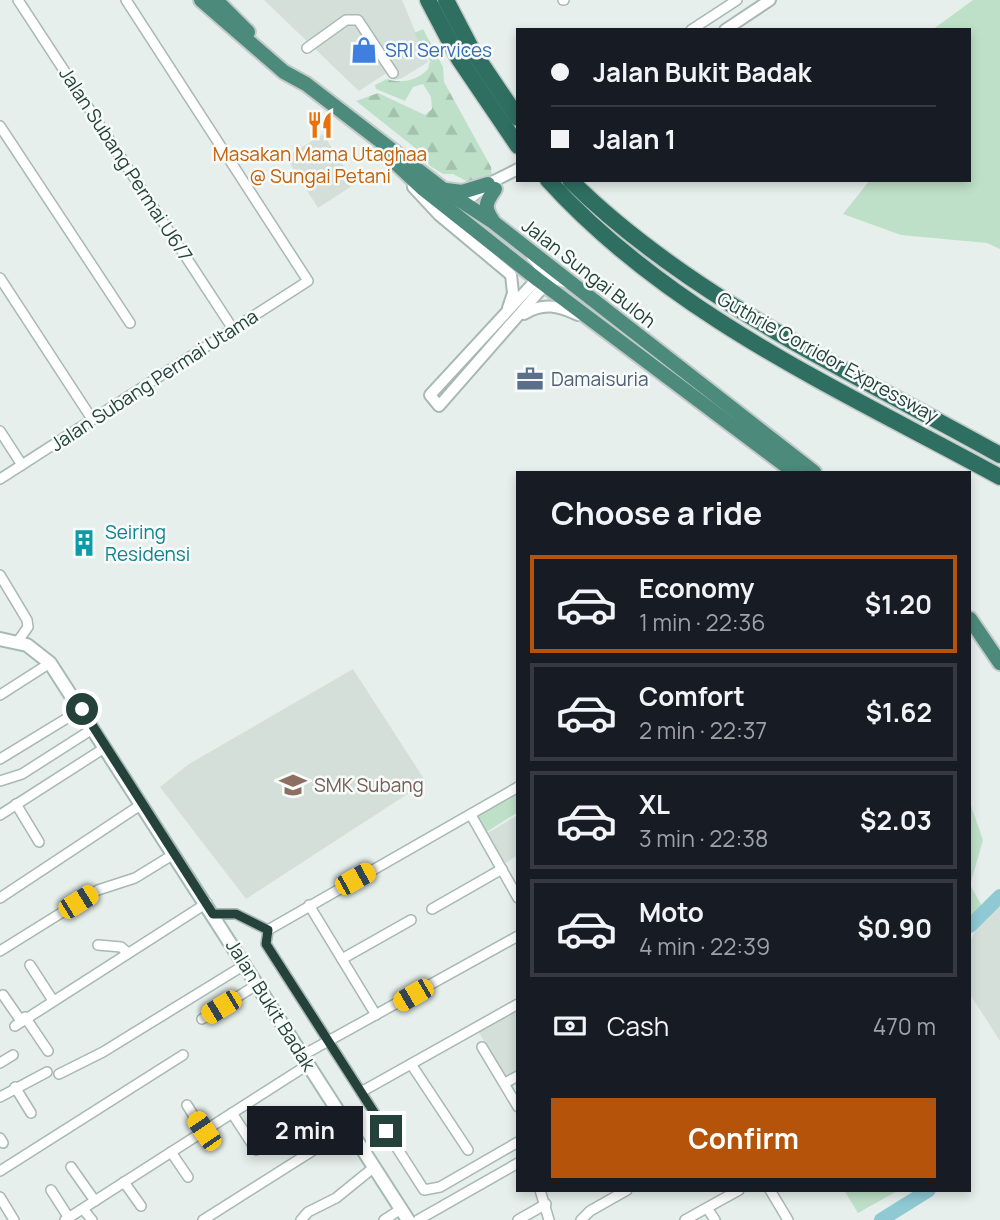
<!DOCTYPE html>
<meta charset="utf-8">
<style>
body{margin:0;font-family:Manrope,sans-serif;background:#20242c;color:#f1f3f6;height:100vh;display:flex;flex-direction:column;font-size:26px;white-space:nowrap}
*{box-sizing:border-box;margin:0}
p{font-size:23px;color:#9ea1a6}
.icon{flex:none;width:38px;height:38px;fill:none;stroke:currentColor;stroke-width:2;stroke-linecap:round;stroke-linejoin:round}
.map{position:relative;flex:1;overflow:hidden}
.side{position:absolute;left:516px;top:471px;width:455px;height:721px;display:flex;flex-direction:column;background:#171b24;border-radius:0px;box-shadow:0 4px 10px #0003}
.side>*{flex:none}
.top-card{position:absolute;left:516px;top:28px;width:455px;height:154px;border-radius:0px;box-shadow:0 4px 10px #0003;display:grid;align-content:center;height:154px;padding:0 35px;background:#171b24}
.end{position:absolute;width:32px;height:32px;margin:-16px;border:9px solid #24423a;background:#fff;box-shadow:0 0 0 4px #fff}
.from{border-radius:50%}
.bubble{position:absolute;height:49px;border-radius:0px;background:#171b24;box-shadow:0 4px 10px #0003;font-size:23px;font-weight:700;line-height:49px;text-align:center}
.car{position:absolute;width:21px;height:42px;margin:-21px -10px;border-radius:9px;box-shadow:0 0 5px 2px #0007;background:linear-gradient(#f5c518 24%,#345 0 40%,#f5c518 0 76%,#345 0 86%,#f5c518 0)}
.top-card b{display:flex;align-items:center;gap:24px;height:66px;font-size:26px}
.top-card b+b{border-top:2px solid #363941}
.top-card i{width:18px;height:18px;background:#f1f3f6}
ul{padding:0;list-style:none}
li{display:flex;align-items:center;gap:21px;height:98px;margin:0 14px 10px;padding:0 21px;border:4px solid #363941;border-radius:0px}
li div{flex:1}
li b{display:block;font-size:26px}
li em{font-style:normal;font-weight:700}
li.current{border-color:#b45309}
li>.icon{width:63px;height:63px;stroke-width:1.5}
h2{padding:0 35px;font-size:32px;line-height:84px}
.pay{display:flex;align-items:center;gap:18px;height:77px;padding:0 35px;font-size:26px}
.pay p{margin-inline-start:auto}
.action{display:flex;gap:14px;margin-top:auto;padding:14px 35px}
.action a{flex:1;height:80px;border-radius:0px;background:#b45309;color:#fff;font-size:28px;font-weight:700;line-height:80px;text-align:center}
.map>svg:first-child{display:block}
</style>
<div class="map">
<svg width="1000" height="1220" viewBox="0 0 1000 1220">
<defs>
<pattern id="forest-firs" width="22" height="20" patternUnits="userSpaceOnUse" patternTransform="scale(1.75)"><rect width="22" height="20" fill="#bfe0c8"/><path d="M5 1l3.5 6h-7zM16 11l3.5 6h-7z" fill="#a4c1ad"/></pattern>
</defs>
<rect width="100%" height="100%" fill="#e6efeb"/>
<g fill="#d4dfda">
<polygon points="264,0 402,0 428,62 402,78 395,80 388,72 359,91"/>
<polygon points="323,134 355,184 318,208 286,157"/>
<polygon points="353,669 426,782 246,899 160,787 189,764"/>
<polygon points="518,815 518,855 504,864 486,834"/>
<polygon points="1000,906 1000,1041 970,994 970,941 982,919"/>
<polygon points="518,1007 518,1070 505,1077 478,1031"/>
</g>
<g fill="#bfe0c8">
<polygon points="973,0 1000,0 1000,249 987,243 901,235 843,214 870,180 970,180 970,30 932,30"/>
<polygon points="518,792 518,812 485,833 475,815"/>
<polygon points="970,803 983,840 970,885 982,906 970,920"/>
<polygon points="844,1190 899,1190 858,1213"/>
</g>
<path fill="url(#forest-firs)" d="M423 29 443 67 444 82 491 167 492 177 474 185 453 174H443L430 166 424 155 356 101 378 93 425 115 432 109 431 97 423 84 413 87 405 101 376 89 375 85 387 79C401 84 417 81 428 69L430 61 414 33Z"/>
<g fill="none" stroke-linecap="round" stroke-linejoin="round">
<g stroke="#8ec9d4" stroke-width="14">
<polyline points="970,926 1000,896"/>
<polyline points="881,1220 929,1190"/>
</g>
<defs>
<g id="minor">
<polyline points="18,0 233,329"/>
<polyline points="563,0 564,0"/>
<polyline points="691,30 737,0"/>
<polyline points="307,48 346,20 358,20 393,73"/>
<polyline points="0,126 130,323"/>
<polyline points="0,278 92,419"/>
<polyline points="0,431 22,465"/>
<polyline points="0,479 308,281 126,0"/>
<polyline points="0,575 27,620 28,627 18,641"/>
<polyline points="0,695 50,663"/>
<polyline points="0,759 82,709"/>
<polyline points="0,781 22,774 94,728"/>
<polyline points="16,804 39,842"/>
<polyline points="0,815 106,747"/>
<polyline points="471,815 518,898"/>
<polyline points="0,898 142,804"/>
<polyline points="309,905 376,1015"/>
<polyline points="432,909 502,869"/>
<polyline points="213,914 236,914 268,930"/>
<polyline points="268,930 266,944 424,1190 440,1187 518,1142"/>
<polyline points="268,930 518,787"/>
<polyline points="98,945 121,947 128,953"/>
<polyline points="0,951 98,890 135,878 174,854"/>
<polyline points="342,959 411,920"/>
<polyline points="30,965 52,999"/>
<polyline points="3,995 21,1021"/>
<polyline points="25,1017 48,1051"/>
<polyline points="202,1019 258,984"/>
<polyline points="15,1026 207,903"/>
<polyline points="482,1047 518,1107"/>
<polyline points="303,1055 518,936"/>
<polyline points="0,1063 13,1055"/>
<polyline points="411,1064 468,1150"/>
<polyline points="59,1074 103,1052 246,964"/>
<polyline points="505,1083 518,1076"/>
<polyline points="15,1087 31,1113"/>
<polyline points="361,1092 518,1004"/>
<polyline points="0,1097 47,1072"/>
<polyline points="187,1105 203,1131"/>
<polyline points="232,1113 256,1150"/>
<polyline points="0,1138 3,1143"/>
<polyline points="171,1152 188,1177"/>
<polyline points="71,1167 95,1201"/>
<polyline points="0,1171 183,1055"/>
<polyline points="124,1182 141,1206"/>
<polyline points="51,1190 69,1218"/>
<polyline points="540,1190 549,1220"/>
<polyline points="770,1190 788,1220"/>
<polyline points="0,1197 14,1220"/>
<polyline points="707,1208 715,1220"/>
<polyline points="83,1209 92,1220"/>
<polyline points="65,1220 309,1064"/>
<polyline points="203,1220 347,1129"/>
<polyline points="301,1220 308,1212 336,1198 373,1168"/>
<polyline points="384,1220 401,1209"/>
<polyline points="418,1220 518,1163"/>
<polyline points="518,1220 546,1204"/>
<polyline points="581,1220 590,1211 627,1190"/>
<polyline points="685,1220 739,1190"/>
</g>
<g id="tertiary">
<polyline points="725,30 770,0"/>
<polyline points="413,187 439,215 511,275 513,293 508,308"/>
<polyline points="464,203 488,184 518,169"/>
<path d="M532 257C540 265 544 274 545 285L439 406 430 395 537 279C548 278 558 279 568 283"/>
<path d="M524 314C544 302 558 306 578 315"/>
</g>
<polyline id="secondary" points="0,639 27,645 50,663 408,1220"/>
<g id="trunk">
<polyline points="201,0 284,72 306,84 444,190 493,222 814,472"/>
<polyline points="216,0 248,32"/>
<polyline points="387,155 422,188 537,279 794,472"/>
<polyline points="446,190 462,192 488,184"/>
<path d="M493 221C483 207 486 202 495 189"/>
<polyline points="970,619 1000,663"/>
</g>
<g id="motorway">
<polyline points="428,0 459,59 518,146"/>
<polyline points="446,0 472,50 518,118"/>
<path d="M548 180C670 315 843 391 1000 477"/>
<path d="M570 180C686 296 857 375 1000 455"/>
</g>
</defs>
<use href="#minor" stroke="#a8b8b2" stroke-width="12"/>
<use href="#tertiary" stroke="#a8b8b2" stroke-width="14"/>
<use href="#secondary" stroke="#a4bbb3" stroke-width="16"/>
<use href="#trunk" stroke="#c2cac8" stroke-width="18"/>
<use href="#motorway" stroke="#c2cac8" stroke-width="19"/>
<use href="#minor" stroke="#fff" stroke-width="9"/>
<use href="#tertiary" stroke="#fff" stroke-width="10"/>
<use href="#secondary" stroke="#fff" stroke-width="12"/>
<use href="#trunk" stroke="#4c8a7c" stroke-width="14"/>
<use href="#motorway" stroke="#2f6f62" stroke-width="16"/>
</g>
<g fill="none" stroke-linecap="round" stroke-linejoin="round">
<polyline stroke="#24423a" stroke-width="9" points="82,709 213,914 236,914 268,930 266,944 386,1131"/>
</g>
<defs>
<symbol id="shop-bare" viewBox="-9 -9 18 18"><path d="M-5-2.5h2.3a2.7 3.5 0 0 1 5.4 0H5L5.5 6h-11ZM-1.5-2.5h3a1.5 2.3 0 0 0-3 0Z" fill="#3f7fe0" stroke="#f7fbf9" stroke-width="2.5" paint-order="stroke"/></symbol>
<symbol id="restaurant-bare" viewBox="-9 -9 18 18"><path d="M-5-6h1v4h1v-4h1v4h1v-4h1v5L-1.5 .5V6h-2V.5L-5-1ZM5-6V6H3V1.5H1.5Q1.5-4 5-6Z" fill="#e8710a" stroke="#f7fbf9" stroke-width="2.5" paint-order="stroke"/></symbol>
<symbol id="office-bare" viewBox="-9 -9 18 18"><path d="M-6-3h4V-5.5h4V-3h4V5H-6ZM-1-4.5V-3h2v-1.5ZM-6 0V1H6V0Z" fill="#5c6f8a" stroke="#f7fbf9" stroke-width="2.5" paint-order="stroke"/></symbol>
<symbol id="building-bare" viewBox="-9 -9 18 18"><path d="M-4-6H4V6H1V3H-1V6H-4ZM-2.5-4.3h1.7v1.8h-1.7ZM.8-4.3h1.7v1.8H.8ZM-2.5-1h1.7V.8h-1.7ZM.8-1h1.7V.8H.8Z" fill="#0f9aa8" stroke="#f7fbf9" stroke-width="2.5" paint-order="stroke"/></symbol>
<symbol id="school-bare" viewBox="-9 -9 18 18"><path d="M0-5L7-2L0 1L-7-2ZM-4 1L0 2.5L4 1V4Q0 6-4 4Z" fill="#8d6e63" stroke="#f7fbf9" stroke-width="2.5" paint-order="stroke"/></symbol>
</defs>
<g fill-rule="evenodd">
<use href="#shop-bare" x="345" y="31" width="38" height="38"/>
<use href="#restaurant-bare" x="301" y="106" width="38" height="38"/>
<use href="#office-bare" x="511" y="360" width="38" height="38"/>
<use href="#building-bare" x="65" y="524" width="38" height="38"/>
<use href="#school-bare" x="274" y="766" width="38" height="38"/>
</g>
<g text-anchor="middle" stroke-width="5" stroke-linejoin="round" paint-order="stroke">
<g font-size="19" fill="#366cbe" stroke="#f7fbf9" text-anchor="start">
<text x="385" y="57">SRI Services</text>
</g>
<g font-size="19" fill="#c56008" stroke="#f7fbf9">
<text x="320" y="161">Masakan Mama Utaghaa<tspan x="320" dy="22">@ Sungai Petani</tspan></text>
</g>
<g font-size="19" fill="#24423a" stroke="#f7fbf9">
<text transform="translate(126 164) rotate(57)" y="7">Jalan Subang Permai U6/7</text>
<text transform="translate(589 273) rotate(38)" y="7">Jalan Sungai Buloh</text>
<text transform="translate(828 357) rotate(29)" y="7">Guthrie Corridor Expressway</text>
<text transform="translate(154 380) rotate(-33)" y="7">Jalan Subang Permai Utama</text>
<text transform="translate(271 1005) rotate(58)" y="7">Jalan Bukit Badak</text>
</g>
<g font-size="19" fill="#4e5e75" stroke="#f7fbf9" text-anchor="start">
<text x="551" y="386">Damaisuria</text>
</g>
<g font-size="19" fill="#0d838f" stroke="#f7fbf9" text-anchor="start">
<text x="105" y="539">Seiring<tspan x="105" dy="22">Residensi</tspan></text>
</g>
<g font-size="19" fill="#785e54" stroke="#f7fbf9" text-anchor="start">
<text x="314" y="792">SMK Subang</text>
</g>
</g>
</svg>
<i class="end from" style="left:82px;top:709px"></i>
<i class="end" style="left:386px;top:1131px"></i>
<div class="bubble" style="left:247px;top:1106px;width:116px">2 min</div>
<i class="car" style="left:355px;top:879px;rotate:61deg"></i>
<i class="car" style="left:78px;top:902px;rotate:58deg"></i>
<i class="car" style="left:413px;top:995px;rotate:240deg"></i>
<i class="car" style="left:221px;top:1007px;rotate:239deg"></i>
<i class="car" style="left:204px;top:1131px;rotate:326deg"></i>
<div class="top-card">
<b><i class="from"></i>Jalan Bukit Badak</b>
<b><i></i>Jalan 1</b>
</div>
<section class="side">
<h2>Choose a ride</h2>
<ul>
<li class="current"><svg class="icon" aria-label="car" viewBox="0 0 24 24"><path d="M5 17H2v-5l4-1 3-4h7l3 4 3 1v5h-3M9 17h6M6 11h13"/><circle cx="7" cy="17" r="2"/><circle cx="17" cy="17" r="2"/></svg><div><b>Economy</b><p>1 min · 22:36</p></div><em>$1.20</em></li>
<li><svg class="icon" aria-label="car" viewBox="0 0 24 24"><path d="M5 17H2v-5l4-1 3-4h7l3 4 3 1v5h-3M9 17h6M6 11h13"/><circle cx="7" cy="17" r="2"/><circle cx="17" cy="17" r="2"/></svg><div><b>Comfort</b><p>2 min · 22:37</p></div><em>$1.62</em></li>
<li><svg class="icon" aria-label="car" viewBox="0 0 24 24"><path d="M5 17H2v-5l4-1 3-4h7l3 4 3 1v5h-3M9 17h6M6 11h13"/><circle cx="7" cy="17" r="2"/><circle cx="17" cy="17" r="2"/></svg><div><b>XL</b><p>3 min · 22:38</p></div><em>$2.03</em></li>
<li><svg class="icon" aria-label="car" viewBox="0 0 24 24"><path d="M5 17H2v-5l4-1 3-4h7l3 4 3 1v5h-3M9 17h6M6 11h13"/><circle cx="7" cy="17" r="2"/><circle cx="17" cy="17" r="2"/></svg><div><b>Moto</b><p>4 min · 22:39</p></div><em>$0.90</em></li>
</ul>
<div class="pay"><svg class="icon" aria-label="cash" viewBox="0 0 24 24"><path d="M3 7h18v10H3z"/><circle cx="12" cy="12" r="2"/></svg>Cash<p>470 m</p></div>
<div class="action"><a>Confirm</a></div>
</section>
</div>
